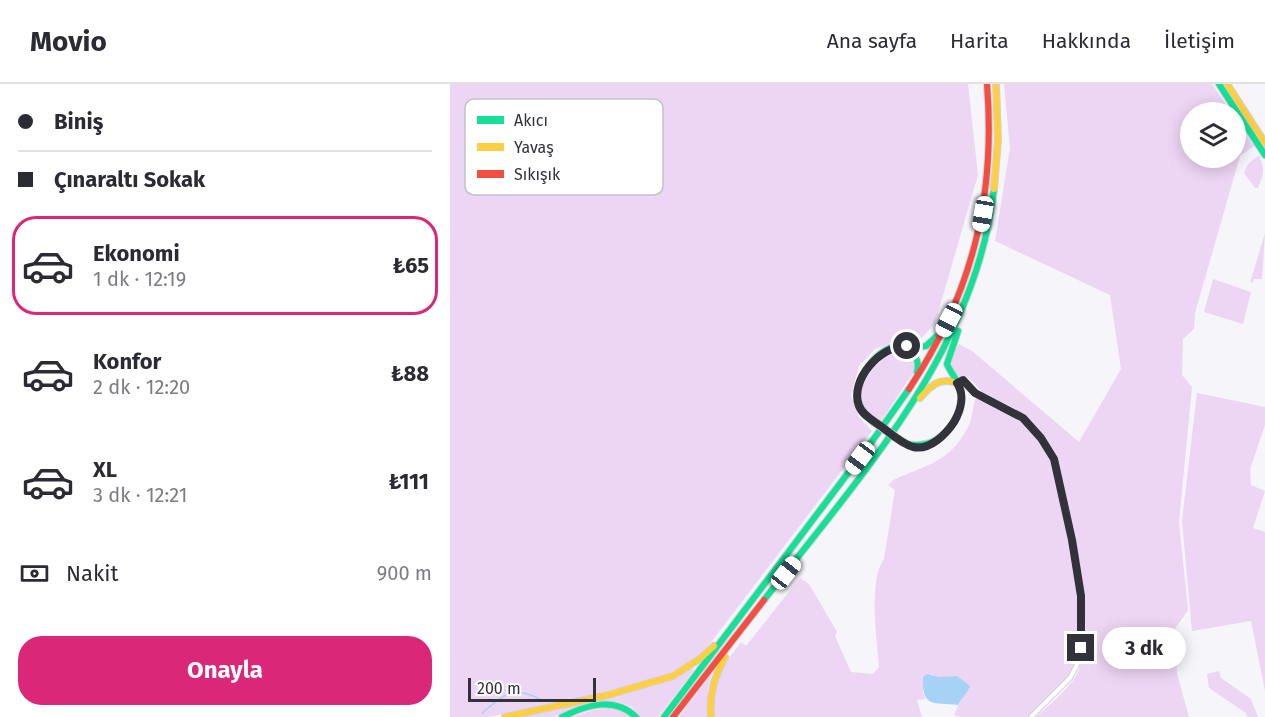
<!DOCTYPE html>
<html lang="tr">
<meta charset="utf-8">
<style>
body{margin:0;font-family:"Fira Sans",sans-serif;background:#f2f2f3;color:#2b2b33;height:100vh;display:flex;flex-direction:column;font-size:22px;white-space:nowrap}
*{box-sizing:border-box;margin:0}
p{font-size:20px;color:#7c7c81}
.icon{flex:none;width:33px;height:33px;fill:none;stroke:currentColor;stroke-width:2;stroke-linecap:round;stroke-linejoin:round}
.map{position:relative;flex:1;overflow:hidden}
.side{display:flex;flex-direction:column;background:#fff;width:450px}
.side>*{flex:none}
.banner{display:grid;align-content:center;height:132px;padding:0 18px;background:#fff}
.buttons{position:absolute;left:730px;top:18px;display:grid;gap:12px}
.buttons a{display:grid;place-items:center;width:66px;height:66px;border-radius:50%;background:#fff;box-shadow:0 3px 15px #0003;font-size:30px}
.scale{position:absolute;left:18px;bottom:15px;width:128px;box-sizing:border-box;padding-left:6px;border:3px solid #31323a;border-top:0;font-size:16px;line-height:21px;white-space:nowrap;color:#31323a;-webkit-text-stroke:4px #fff;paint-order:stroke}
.end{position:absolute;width:27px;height:27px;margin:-14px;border:8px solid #31323a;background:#fff;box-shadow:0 0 0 3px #fff}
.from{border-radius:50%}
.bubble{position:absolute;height:42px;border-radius:21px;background:#fff;box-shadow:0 3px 15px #0003;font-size:20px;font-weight:700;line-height:42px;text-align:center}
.car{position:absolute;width:18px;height:36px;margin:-18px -9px;border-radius:8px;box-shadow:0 0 4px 2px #0007;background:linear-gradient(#fff 24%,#345 0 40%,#fff 0 76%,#345 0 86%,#fff 0)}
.banner b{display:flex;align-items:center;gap:21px;height:57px;font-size:22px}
.banner b+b{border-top:2px solid #e1e1e2}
.banner i{width:15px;height:15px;background:#2b2b33}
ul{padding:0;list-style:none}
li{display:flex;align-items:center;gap:18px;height:99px;margin:0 12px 9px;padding:0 6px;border:3px solid transparent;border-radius:24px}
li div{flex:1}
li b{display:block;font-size:22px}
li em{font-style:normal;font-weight:700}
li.on{border-color:#db2777}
li>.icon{width:54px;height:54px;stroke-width:1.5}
.pay{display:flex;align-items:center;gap:15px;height:66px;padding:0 18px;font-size:22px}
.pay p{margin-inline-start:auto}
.action{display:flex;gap:12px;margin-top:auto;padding:12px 18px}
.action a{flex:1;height:69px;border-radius:24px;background:#db2777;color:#fff;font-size:24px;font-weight:700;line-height:69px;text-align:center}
header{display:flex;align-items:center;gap:36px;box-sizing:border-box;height:84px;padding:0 30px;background:#fff;border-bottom:2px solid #e1e1e2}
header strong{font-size:28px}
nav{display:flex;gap:33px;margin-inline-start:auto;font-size:21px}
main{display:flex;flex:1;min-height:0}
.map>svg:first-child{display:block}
</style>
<header>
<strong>Movio</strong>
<nav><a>Ana sayfa</a><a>Harita</a><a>Hakkında</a><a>İletişim</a></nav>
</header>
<main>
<section class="side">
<div class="banner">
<b><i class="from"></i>Biniş</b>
<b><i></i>Çınaraltı Sokak</b>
</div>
<ul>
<li class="on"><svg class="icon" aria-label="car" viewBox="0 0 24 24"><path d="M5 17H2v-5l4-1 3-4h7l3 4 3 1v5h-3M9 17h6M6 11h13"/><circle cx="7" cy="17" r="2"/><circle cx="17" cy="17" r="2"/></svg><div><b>Ekonomi</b><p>1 dk · 12:19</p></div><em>₺65</em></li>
<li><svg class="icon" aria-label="car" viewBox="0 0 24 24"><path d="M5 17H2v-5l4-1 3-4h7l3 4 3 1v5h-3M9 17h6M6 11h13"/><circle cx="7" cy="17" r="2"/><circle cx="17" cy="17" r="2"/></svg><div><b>Konfor</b><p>2 dk · 12:20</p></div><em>₺88</em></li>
<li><svg class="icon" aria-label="car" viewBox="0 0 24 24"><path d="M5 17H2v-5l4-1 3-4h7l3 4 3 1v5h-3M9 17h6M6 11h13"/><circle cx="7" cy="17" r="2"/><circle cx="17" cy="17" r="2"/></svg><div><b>XL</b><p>3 dk · 12:21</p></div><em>₺111</em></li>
</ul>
<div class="pay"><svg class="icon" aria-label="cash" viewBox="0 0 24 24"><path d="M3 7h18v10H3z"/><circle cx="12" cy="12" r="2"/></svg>Nakit<p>900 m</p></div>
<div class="action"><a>Onayla</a></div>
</section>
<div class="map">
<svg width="815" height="633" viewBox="0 0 815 633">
<rect width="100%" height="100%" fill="#f5f5fa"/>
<g fill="#edd5f4">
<polygon points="0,0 518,0 528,91 485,239 471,255 441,259 425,265 409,282 401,311 409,333 422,347 252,570 217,591 129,615 38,633 0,633"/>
<path d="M554 0H762L781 28H741V74H786V36L804 62 790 72 745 229 744 245 733 255 732 291 742 303 729 438 738 526 725 545 727 589 739 633H586C599 621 622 603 629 586 648 537 619 426 607 374L602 364 573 331 564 324 535 311 518 293H509C497 281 501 273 509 260L522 267 629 358 671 285 660 211 545 157 560 64Z"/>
<path d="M809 71C815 87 814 89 808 104H805L794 89 798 80Z"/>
<polygon points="815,149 812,195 804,195 803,198 800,199"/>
<polygon points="763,195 801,208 793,240 754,228"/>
<path d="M448 266 458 267 465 276V286L431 337C426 334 419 332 415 326 400 305 429 273 448 266Z"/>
<polygon points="747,309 815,323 815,341 800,385 801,401 815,407 803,444 815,448 815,607 801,537 742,547 732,437"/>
<path d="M526 314 568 333 597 366 602 376C611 421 645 550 623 586 612 605 593 619 578 633H510L504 631 514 609 481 590 473 608 475 615 467 616 472 633H264C263 597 269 586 291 558L296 562 350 494 359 500 387 548 385 552 401 588 423 590 429 583C427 556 418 497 434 475L445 406 438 401 445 395C477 381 499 378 517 345 523 335 522 323 526 314Z"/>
<polygon points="242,583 244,586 208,633 190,633 182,623 166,617 132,621 104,633 65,633 132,619"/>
<polygon points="769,587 771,594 801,615 808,633 797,633 796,629 759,604 757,590"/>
<polygon points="262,589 258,605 259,633 229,633"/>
<polygon points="163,624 174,626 181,633 121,633 144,626"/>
</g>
<path fill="#a6d3f5" d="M477 590 489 593 507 592 520 602C518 608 511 615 508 621 482 618 472 624 473 593Z"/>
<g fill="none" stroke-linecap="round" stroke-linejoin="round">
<path stroke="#a6d3f5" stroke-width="1.5" d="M32 629C54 611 63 600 91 616"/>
<defs>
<polyline id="street" points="507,299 515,297 529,312 569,331 598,364 604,375 622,456 632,527 631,564 628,579 620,594 581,633"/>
<g id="fast">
<polyline points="769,0 815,71"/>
<path d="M455 263C465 269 470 276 467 288"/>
<path d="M420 335C414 329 409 323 408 315 405 294 426 266 447 262 457 260 466 264 476 262L487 252"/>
<path d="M454 359C484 369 513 341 511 310 510 298 501 290 497 280L508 247"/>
<path d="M314 516C410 392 526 267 544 105"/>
<path d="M112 633C136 621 165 612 186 633"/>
<polyline points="214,633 423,356 459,305"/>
</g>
<g id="slow">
<polyline points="777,0 815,59"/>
<polyline points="544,105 548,56 546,0"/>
<path d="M470 314C481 301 490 293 507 299"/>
<polyline points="55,633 158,611 223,592 251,574 264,562"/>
<path d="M261 633C259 611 264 592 275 573"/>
</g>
<g id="jam">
<path d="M459 305C522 210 546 114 537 0"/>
<polyline points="223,633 314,516"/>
</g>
</defs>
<use href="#street" stroke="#d0d1d6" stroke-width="6"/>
<use href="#fast" stroke="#d0d1d6" stroke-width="8"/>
<use href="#slow" stroke="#d0d1d6" stroke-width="8"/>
<use href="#jam" stroke="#d0d1d6" stroke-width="8"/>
<use href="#street" stroke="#fefefe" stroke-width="4"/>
<use href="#fast" stroke="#16e098" stroke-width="6"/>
<use href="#slow" stroke="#ffcf43" stroke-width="6"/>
<use href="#jam" stroke="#f24e42" stroke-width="6"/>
<defs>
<polyline id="fast-bridge" points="420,335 454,359"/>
</defs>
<use href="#fast-bridge" stroke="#d0d1d6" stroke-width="9" stroke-linecap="butt"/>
<use href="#fast-bridge" stroke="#16e098" stroke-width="7"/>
</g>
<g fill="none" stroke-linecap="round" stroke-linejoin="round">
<path stroke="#31323a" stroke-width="8" d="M457 262C431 261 399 296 409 322 413 332 424 337 432 343 441 350 452 360 463 363 480 367 496 350 504 338 511 326 515 311 507 299L513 296 525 309 573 334 591 354 604 375 622 456 631 512V564"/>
</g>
<rect x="15" y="15" width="198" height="96" rx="9" fill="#fff" stroke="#c1c2c4" stroke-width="1.5"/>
<rect x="27" y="32" width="27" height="8" fill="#16e098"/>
<rect x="27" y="59" width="27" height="8" fill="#ffcf43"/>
<rect x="27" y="86" width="27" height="8" fill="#f24e42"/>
<g font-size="16" fill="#31323a">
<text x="64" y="42">Akıcı</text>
<text x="64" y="69">Yavaş</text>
<text x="64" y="96">Sıkışık</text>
</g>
</svg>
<div class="buttons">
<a><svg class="icon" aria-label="layers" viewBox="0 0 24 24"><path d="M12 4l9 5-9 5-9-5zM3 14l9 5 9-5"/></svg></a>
</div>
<div class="scale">200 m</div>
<i class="end from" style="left:457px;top:262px"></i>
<i class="end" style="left:631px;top:564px"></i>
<div class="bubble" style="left:652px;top:543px;width:84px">3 dk</div>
<i class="car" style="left:533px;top:130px;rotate:190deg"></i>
<i class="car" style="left:499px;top:236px;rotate:208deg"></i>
<i class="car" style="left:410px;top:374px;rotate:217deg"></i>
<i class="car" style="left:336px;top:489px;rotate:38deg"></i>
</div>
</main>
